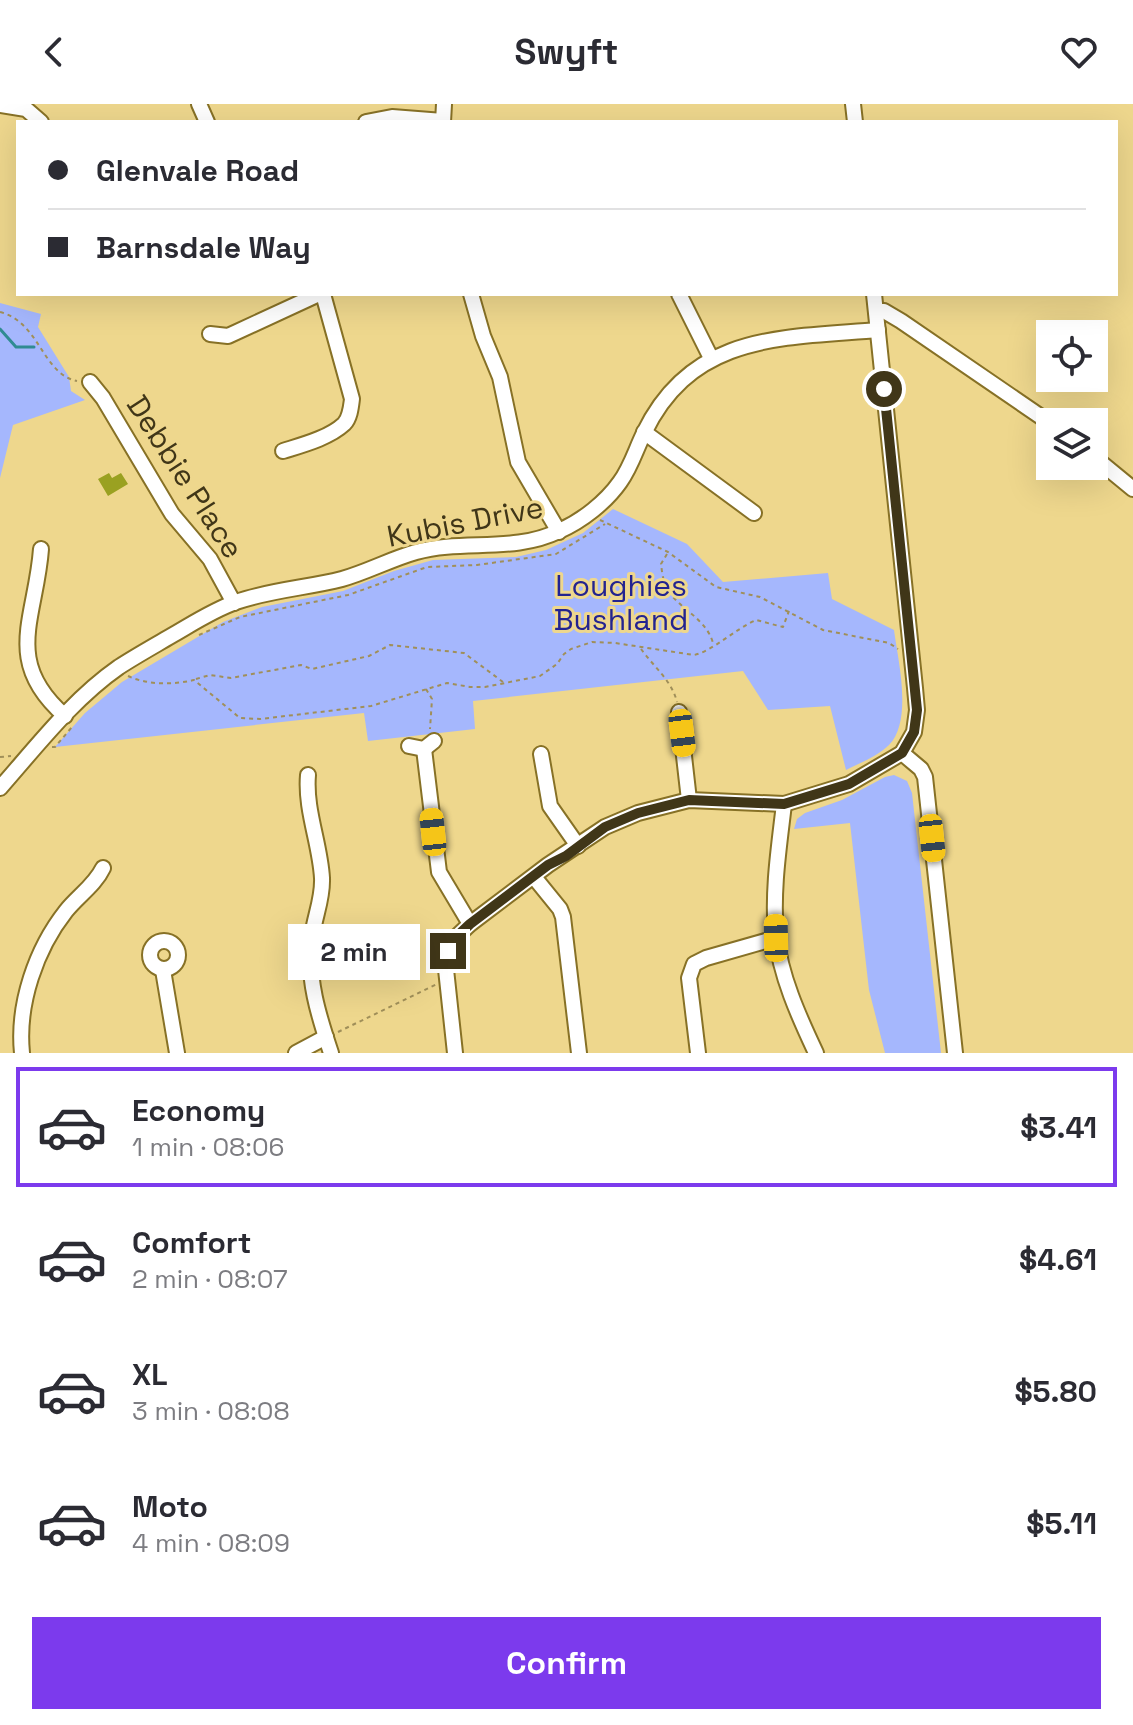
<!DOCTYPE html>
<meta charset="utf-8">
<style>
body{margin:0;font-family:"Space Grotesk",sans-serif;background:#f7f7f7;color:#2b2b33;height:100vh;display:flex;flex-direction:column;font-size:30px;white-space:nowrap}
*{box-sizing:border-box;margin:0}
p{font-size:26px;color:#7c7c81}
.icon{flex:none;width:44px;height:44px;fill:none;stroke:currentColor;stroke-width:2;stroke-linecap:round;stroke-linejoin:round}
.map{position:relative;height:949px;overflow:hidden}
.sheet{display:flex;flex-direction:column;background:#fff;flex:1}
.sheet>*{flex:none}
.banner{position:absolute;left:16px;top:16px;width:1102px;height:176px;border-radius:0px;box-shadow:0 8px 32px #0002;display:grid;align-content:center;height:176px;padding:0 32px;background:#fff}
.buttons{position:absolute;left:1036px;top:216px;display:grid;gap:16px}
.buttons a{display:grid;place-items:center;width:72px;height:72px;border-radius:0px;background:#fff;box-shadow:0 8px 32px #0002;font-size:40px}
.end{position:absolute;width:36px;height:36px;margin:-18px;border:10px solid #403618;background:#fff;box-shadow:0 0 0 4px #fff}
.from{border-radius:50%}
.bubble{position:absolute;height:56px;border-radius:0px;background:#fff;box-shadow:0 8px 32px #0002;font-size:26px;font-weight:700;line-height:56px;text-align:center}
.car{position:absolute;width:24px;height:48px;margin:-24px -12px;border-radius:10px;box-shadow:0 0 6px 2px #0007;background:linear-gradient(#f5c518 24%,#345 0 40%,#f5c518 0 76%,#345 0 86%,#f5c518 0)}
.banner b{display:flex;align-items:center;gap:28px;height:76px;font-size:30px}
.banner b+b{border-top:2px solid #e1e1e2}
.banner i{width:20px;height:20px;background:#2b2b33}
ul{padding:14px 0 0;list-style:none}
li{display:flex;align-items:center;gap:24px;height:120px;margin:0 16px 12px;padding:0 16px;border:4px solid transparent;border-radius:0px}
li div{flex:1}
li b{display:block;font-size:30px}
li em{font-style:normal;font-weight:700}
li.current{border-color:#7c3aed}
li>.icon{width:72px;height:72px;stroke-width:1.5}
.action{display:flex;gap:16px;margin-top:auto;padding:16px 32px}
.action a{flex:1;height:92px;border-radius:0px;background:#7c3aed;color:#fff;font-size:32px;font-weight:700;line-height:92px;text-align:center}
header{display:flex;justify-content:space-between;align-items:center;height:104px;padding:0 32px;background:#fff;font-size:36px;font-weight:700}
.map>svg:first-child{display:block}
</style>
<header><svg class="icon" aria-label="back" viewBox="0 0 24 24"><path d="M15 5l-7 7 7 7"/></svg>Swyft<svg class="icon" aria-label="heart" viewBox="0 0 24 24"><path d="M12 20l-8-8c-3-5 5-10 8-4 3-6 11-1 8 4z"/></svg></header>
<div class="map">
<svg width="1133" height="949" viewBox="0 0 1133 949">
<rect width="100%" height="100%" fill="#eed78d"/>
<g fill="#a5b7fd">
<polygon points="0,199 41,210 38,223 69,273 71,287 85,296 13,321 0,374"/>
<path d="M613 405 687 440 723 478 828 469 832 495 894 526C898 557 913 616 889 641 878 652 860 659 846 666L830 602 768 606 743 567 473 597 475 625 368 637 364 609 55 643 85 609 122 578 223 518 262 503 343 487 394 467 433 456 516 453 546 446 583 429Z"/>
<polygon points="894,671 907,677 912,689 941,949 885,949 869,886 850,719 794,725 797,715 805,709 842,696 885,673"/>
</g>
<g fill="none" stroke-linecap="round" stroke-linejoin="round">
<polyline stroke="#308b92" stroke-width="3" points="0,225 16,243 34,243"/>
</g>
<polygon fill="#9aa121" points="109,369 112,374 121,369 128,380 108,392 98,375"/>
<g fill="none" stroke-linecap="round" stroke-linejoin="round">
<defs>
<g id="minor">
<polyline points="199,0 207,18"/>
<polyline points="853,0 855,18"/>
<polyline points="0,1 26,5 41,18"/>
<polyline points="366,18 392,13 443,17"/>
<polyline points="443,18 444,0"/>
<polyline points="471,190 483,232 500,273 518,358 559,428"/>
<polyline points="679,190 711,254"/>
<polyline points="876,207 884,207 901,217 1050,319"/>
<polyline points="210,230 228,232 319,190"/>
<polyline points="90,278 103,294 172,410 210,455 234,499"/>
<polyline points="644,328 754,409"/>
<path d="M283 347C302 341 329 334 344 320 350 314 351 303 352 295L323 190"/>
<polyline points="1094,353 1133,385"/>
<path d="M41 445C36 514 2 557 65 612"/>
<polyline points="679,608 689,696"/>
<polyline points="409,642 424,645 434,637"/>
<polyline points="424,645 439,768 470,820"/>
<polyline points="902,649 921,665 925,673 955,949"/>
<polyline points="541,650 550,702 578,742"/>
<path d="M308 671C305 706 320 739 322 774 323 796 314 813 312 834 306 873 319 913 331 949"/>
<path d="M0 684C37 642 73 595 119 563 136 552 154 542 171 532 192 520 213 506 236 498 270 486 307 484 342 475 367 468 391 455 416 448 463 435 514 449 559 427 582 417 606 398 620 378 631 363 636 345 644 329 692 229 782 234 878 226"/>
<path d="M784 700C779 743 772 787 776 831 780 871 799 913 816 949"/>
<polyline points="534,773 560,805 563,813 579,949"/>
<circle cx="164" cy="851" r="14"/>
<polyline points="163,866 177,949"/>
<path d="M22 949C17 900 36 845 66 807 78 792 95 781 103 764"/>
<polyline points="296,949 326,933"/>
<polyline points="455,949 445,856 451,838 470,820 548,761 605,723 638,709 689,696 784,700 849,680 902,649 914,628 917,606 915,584 874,190"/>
<polyline points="698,949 689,874 694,860 706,854 776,834"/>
</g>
</defs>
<use href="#minor" stroke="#877126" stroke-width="18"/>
<g stroke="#a08f59" stroke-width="2" stroke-dasharray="4 4" stroke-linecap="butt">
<path d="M0 208C40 218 42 270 77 277"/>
<polyline points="600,416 668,448 716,483 760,493 823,526 889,539 898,545"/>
<path d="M667 450 661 460C662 468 663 477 667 485 679 505 706 514 713 539"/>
<polyline points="199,531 240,513 348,491 427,463 477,461 556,450 605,420"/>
<path d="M641 545C654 563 672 577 677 598"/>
<path d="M128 572C147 581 173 581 194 576L240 614 260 615 371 602 447 579 470 583H485L540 572 557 560 564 550 571 545 592 538 615 539 694 551C711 548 737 524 756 516L783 523 789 507"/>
<polyline points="196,575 210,571 231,574 301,561 312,565 369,552 390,541 464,549 503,578"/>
<polyline points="426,585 432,595 430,625"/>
<polyline points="52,643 55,643 72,623"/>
<polyline points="0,653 11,652"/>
<polyline points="338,928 437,880"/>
</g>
<use href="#minor" stroke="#fff" stroke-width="14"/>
</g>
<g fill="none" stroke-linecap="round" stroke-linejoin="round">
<polyline stroke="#403618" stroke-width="10" points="448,847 451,838 470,820 548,761 566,752 605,723 638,709 689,696 784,700 849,680 902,649 914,628 917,606 884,285"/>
</g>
<g text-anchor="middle" stroke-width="6" stroke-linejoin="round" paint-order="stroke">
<g font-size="30" fill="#403618" stroke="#eed78d">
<text transform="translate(185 373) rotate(57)" y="10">Debbie Place</text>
<text transform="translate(465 418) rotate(-11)" y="10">Kubis Drive</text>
</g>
<g font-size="30" fill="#232390" stroke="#eed78d">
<text x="621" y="492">Loughies<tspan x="621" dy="34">Bushland</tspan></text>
</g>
</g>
</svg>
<div class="buttons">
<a><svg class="icon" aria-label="locate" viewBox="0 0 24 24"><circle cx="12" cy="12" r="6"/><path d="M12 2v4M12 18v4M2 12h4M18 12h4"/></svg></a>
<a><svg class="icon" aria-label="layers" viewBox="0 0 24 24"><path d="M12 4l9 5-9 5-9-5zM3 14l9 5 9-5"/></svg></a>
</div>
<i class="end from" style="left:884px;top:285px"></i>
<i class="end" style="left:448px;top:847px"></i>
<div class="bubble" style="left:288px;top:820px;width:132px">2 min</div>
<i class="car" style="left:682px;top:629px;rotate:173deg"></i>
<i class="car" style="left:433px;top:728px;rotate:354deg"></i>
<i class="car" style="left:932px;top:734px;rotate:174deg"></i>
<i class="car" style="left:776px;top:834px;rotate:359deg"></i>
<div class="banner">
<b><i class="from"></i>Glenvale Road</b>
<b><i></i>Barnsdale Way</b>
</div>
</div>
<section class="sheet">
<ul>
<li class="current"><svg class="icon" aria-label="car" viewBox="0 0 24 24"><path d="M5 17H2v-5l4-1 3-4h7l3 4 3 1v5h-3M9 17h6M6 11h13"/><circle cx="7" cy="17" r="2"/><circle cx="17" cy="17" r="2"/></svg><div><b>Economy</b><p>1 min · 08:06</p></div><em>$3.41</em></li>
<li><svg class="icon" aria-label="car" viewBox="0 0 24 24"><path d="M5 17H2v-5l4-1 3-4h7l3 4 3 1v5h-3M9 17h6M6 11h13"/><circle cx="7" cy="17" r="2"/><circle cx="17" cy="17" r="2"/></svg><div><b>Comfort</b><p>2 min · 08:07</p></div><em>$4.61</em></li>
<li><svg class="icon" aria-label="car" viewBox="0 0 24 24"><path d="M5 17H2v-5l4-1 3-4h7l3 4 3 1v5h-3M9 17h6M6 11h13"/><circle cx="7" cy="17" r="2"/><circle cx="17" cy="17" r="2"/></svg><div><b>XL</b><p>3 min · 08:08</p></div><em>$5.80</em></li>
<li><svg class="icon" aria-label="car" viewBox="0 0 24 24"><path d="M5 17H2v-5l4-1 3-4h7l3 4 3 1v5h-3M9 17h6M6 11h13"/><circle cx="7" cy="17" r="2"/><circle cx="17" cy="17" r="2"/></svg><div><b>Moto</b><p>4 min · 08:09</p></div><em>$5.11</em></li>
</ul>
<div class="action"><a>Confirm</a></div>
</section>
